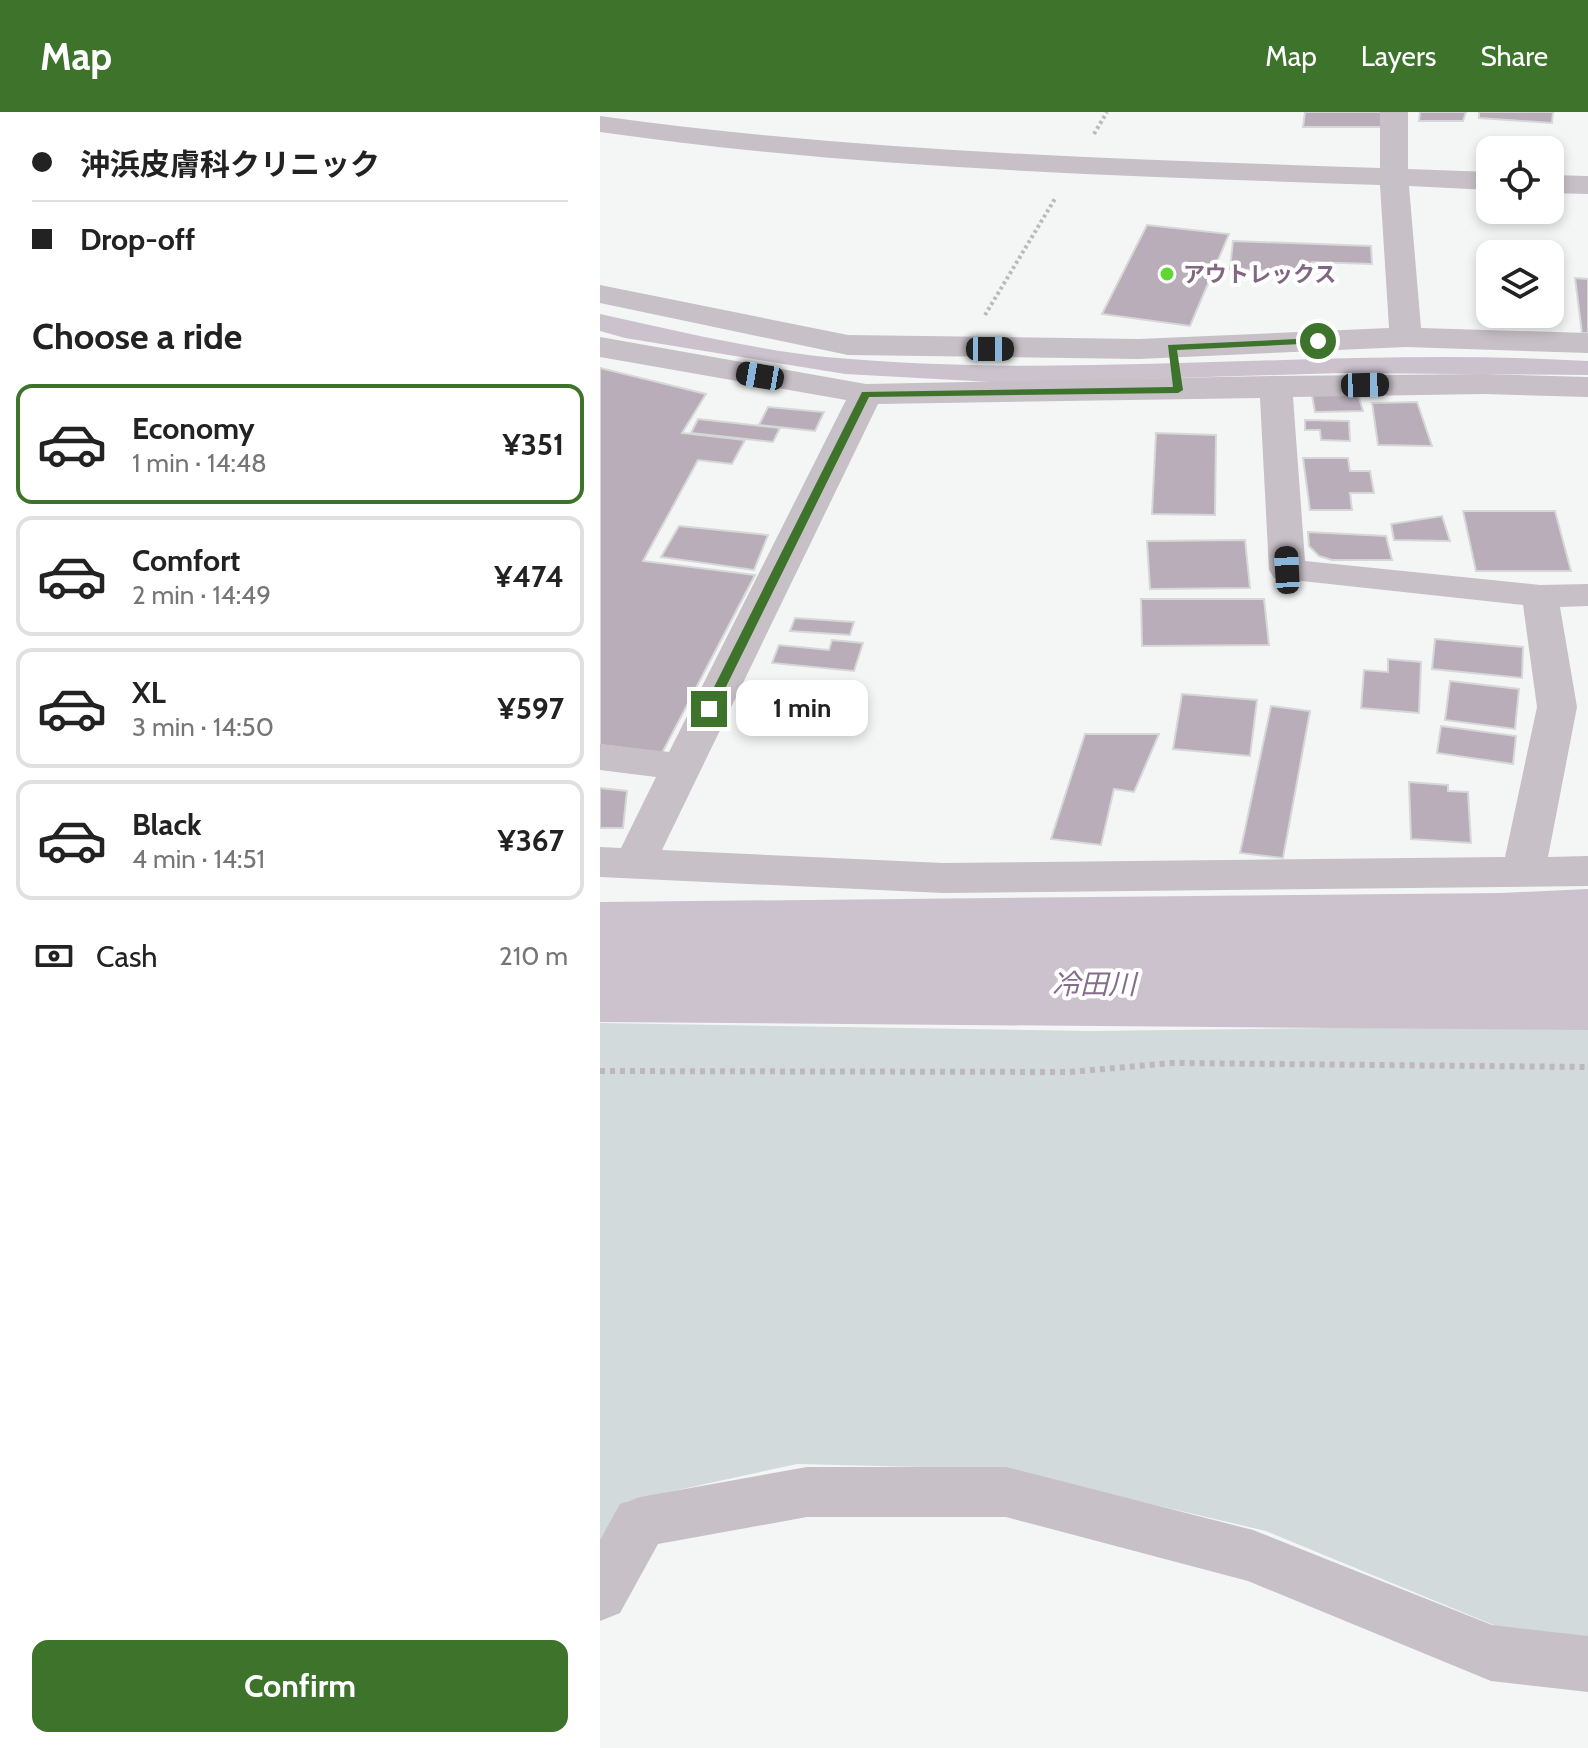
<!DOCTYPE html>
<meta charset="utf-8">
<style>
body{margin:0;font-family:Cabin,"Noto Sans JP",sans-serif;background:#f6f6f6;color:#222;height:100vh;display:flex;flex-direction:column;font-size:30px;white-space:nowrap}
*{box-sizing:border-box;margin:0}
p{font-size:26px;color:#767676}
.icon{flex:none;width:44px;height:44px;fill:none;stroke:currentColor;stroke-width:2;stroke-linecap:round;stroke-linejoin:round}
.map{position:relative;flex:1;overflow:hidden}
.drawer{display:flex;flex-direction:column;background:#fff;width:600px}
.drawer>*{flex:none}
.top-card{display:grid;align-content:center;height:176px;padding:0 32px;background:#fff}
.fabs{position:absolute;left:876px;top:24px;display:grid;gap:16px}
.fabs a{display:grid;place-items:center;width:88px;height:88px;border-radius:16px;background:#fff;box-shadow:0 4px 12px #0003;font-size:40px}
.end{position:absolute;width:36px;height:36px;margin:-18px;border:10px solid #3d732a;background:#fff;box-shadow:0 0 0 4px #fff}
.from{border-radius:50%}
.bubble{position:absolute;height:56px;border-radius:16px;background:#fff;box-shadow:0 4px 12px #0003;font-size:26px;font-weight:700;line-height:56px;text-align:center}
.car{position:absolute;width:24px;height:48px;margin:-24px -12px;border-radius:10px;box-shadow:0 0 6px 2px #0007;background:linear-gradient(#222 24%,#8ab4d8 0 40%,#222 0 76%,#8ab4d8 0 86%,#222 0)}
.top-card b{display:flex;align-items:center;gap:28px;height:76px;font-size:30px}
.top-card b+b{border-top:2px solid #e0e0e0}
.top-card i{width:20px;height:20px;background:#222}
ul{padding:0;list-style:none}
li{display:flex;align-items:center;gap:24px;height:120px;margin:0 16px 12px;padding:0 16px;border:4px solid #e0e0e0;border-radius:16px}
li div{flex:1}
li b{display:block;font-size:30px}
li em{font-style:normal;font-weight:700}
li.selected{border-color:#3d732a}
li>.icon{width:72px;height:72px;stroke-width:1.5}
h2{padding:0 32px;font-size:36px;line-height:96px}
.pay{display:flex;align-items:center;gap:20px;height:88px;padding:0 32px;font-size:30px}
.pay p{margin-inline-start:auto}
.action{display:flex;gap:16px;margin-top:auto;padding:16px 32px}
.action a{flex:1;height:92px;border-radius:16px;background:#3d732a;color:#fff;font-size:32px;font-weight:700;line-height:92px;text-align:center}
header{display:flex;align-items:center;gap:48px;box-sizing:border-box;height:112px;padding:0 40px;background:#3d732a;color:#fff}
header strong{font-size:38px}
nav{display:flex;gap:44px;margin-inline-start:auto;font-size:28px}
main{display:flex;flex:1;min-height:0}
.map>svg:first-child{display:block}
</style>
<header>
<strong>Map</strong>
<nav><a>Map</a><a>Layers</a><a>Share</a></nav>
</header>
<main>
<section class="drawer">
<div class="top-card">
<b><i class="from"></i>沖浜皮膚科クリニック</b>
<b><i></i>Drop-off</b>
</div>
<h2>Choose a ride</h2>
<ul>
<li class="selected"><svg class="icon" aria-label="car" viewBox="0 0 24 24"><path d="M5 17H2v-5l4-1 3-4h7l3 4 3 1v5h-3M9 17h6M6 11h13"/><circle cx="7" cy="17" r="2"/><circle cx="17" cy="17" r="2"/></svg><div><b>Economy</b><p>1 min · 14:48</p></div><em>¥351</em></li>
<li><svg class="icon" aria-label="car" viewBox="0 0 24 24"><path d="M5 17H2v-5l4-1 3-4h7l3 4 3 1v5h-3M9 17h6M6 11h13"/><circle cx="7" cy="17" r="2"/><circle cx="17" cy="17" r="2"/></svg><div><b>Comfort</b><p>2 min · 14:49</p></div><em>¥474</em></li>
<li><svg class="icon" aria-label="car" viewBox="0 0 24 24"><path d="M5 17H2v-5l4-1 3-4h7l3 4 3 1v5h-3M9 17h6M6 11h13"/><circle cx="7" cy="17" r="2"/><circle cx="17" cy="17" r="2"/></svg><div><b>XL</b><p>3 min · 14:50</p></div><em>¥597</em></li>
<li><svg class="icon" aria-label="car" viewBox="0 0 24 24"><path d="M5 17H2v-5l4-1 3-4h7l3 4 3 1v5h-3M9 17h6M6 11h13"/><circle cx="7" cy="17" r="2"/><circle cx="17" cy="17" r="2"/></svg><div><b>Black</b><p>4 min · 14:51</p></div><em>¥367</em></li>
</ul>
<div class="pay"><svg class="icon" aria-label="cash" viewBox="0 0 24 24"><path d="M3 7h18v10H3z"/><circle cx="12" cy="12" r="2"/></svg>Cash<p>210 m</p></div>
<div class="action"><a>Confirm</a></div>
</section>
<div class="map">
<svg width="988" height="1636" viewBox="0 0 988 1636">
<rect width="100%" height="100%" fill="#f3f6f5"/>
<polygon fill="#d3dadb" points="0,911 491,919 894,914 988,916 988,1525 896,1514 666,1419 402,1357 197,1352 27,1389 0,1436"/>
<g fill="#ccc2ce">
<path d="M0 202C74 218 150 237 226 245 480 269 734 234 988 249V263L742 261 410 271 245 262 25 226 0 219Z"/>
<polygon points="988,777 988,918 0,910 0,790 901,781"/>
</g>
<g fill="#b8adb9" stroke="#d6d8d7" stroke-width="2">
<polygon points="705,0 782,0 781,15 703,15"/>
<polygon points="820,0 866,0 863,9 819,9"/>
<polygon points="879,0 953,0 952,11 879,6"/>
<polygon points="547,113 629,122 590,214 502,202"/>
<polygon points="633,129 771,134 772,152 712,150 713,161 630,157"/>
<polygon points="975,166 988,167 988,221 982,221"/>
<polygon points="0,256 106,282 82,321 145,328 132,352 98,348 43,449 155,463 62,641 0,633"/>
<polygon points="758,282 763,299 715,300 712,283"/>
<polygon points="817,290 832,334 778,333 772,291"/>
<polygon points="168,295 224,300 215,319 159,313"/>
<polygon points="98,307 180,316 173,330 91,321"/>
<polygon points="705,308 749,309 750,329 721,328 720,318 705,318"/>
<polygon points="556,321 616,323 615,403 552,402"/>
<polygon points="703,346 748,346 750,359 770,359 774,381 750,381 752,398 710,398"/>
<polygon points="863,399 955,399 971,459 876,459"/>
<polygon points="842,404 850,429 794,428 791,412"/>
<polygon points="79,414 168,423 154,458 61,445"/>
<polygon points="708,420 786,424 792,448 732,448 719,444 709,434"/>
<polygon points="645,428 650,476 550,477 547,429"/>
<polygon points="541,487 664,487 669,533 542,534"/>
<polygon points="195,506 254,510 250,523 190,519"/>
<polygon points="835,527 923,535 922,566 832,557"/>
<polygon points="232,528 263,531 254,559 172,551 179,533 229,538"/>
<polygon points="788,547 821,550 819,601 761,596 764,558 788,560"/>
<polygon points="850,569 919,577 915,617 845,608"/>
<polygon points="582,582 657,588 650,644 573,637"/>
<polygon points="671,594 710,599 683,746 640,741"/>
<polygon points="841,614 916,624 913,652 837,641"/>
<polygon points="485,622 559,622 534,680 514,677 501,733 451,727"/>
<polygon points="809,670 848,673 848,679 868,680 871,731 811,727"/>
<polygon points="0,676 27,679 23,716 0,716"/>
</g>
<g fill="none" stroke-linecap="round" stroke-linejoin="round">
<g stroke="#bdb8bd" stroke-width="4" stroke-dasharray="3 3" stroke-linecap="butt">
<polyline points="494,22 507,0"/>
<polyline points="385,203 456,85"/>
</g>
<polyline stroke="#bdb8bd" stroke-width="6" stroke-dasharray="5 5" stroke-linecap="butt" points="0,959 470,960 572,951 988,955"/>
<g fill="#c7c0c7" fill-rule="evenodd">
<path d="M780 0H808V57L890 60V78L809 74 821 216 988 221V241L806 235 539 247 248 243 0 191V173L248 223 539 227 789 216 780 73C519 64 259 57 0 20V4C259 40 519 47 780 56Z"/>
<polygon points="950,63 988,64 988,82 950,81"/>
<path d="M0 225 266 272 676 264 884 262 988 265V285L884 282 693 285 705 449 940 473 988 472V494L960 495 977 595 948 745 988 744V774L343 781 0 765V735L21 736 56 665 0 658V632L69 640 246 288 0 245ZM660 286 669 458 674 466 923 493 937 595 905 745 343 751 62 738 278 292Z"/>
<polygon points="207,1355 406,1355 653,1418 892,1513 988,1524 988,1580 891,1569 648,1469 406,1405 207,1405 58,1432 20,1501 0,1509 0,1428 20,1392 40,1385"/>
</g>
</g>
<polygon fill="#3d732a" points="718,226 722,231 577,238 583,278 578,281 269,285 115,597 109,601 103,597 262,280 573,275 568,233"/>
<circle fill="#5fd633" stroke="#fff" stroke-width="3" cx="567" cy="162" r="8"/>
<g text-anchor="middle" stroke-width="8" stroke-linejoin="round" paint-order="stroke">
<g font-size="22" font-weight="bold" fill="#816782" stroke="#fff" text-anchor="start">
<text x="583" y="170">アウトレックス</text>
</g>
<g font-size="28" font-style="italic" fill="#856e8c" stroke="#fff">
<text x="494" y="882">冷田川</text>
</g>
</g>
</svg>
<div class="fabs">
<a><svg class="icon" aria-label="locate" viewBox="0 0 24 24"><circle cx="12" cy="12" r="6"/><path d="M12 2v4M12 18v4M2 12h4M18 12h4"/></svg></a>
<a><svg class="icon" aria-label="layers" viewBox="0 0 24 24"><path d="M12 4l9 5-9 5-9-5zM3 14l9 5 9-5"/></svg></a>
</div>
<i class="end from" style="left:718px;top:229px"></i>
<i class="end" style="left:109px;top:597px"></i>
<div class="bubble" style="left:136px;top:568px;width:132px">1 min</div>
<i class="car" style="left:390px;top:237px;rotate:90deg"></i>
<i class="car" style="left:160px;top:264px;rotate:280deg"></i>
<i class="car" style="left:765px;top:273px;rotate:89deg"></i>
<i class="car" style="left:687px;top:458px;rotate:357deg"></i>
</div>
</main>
